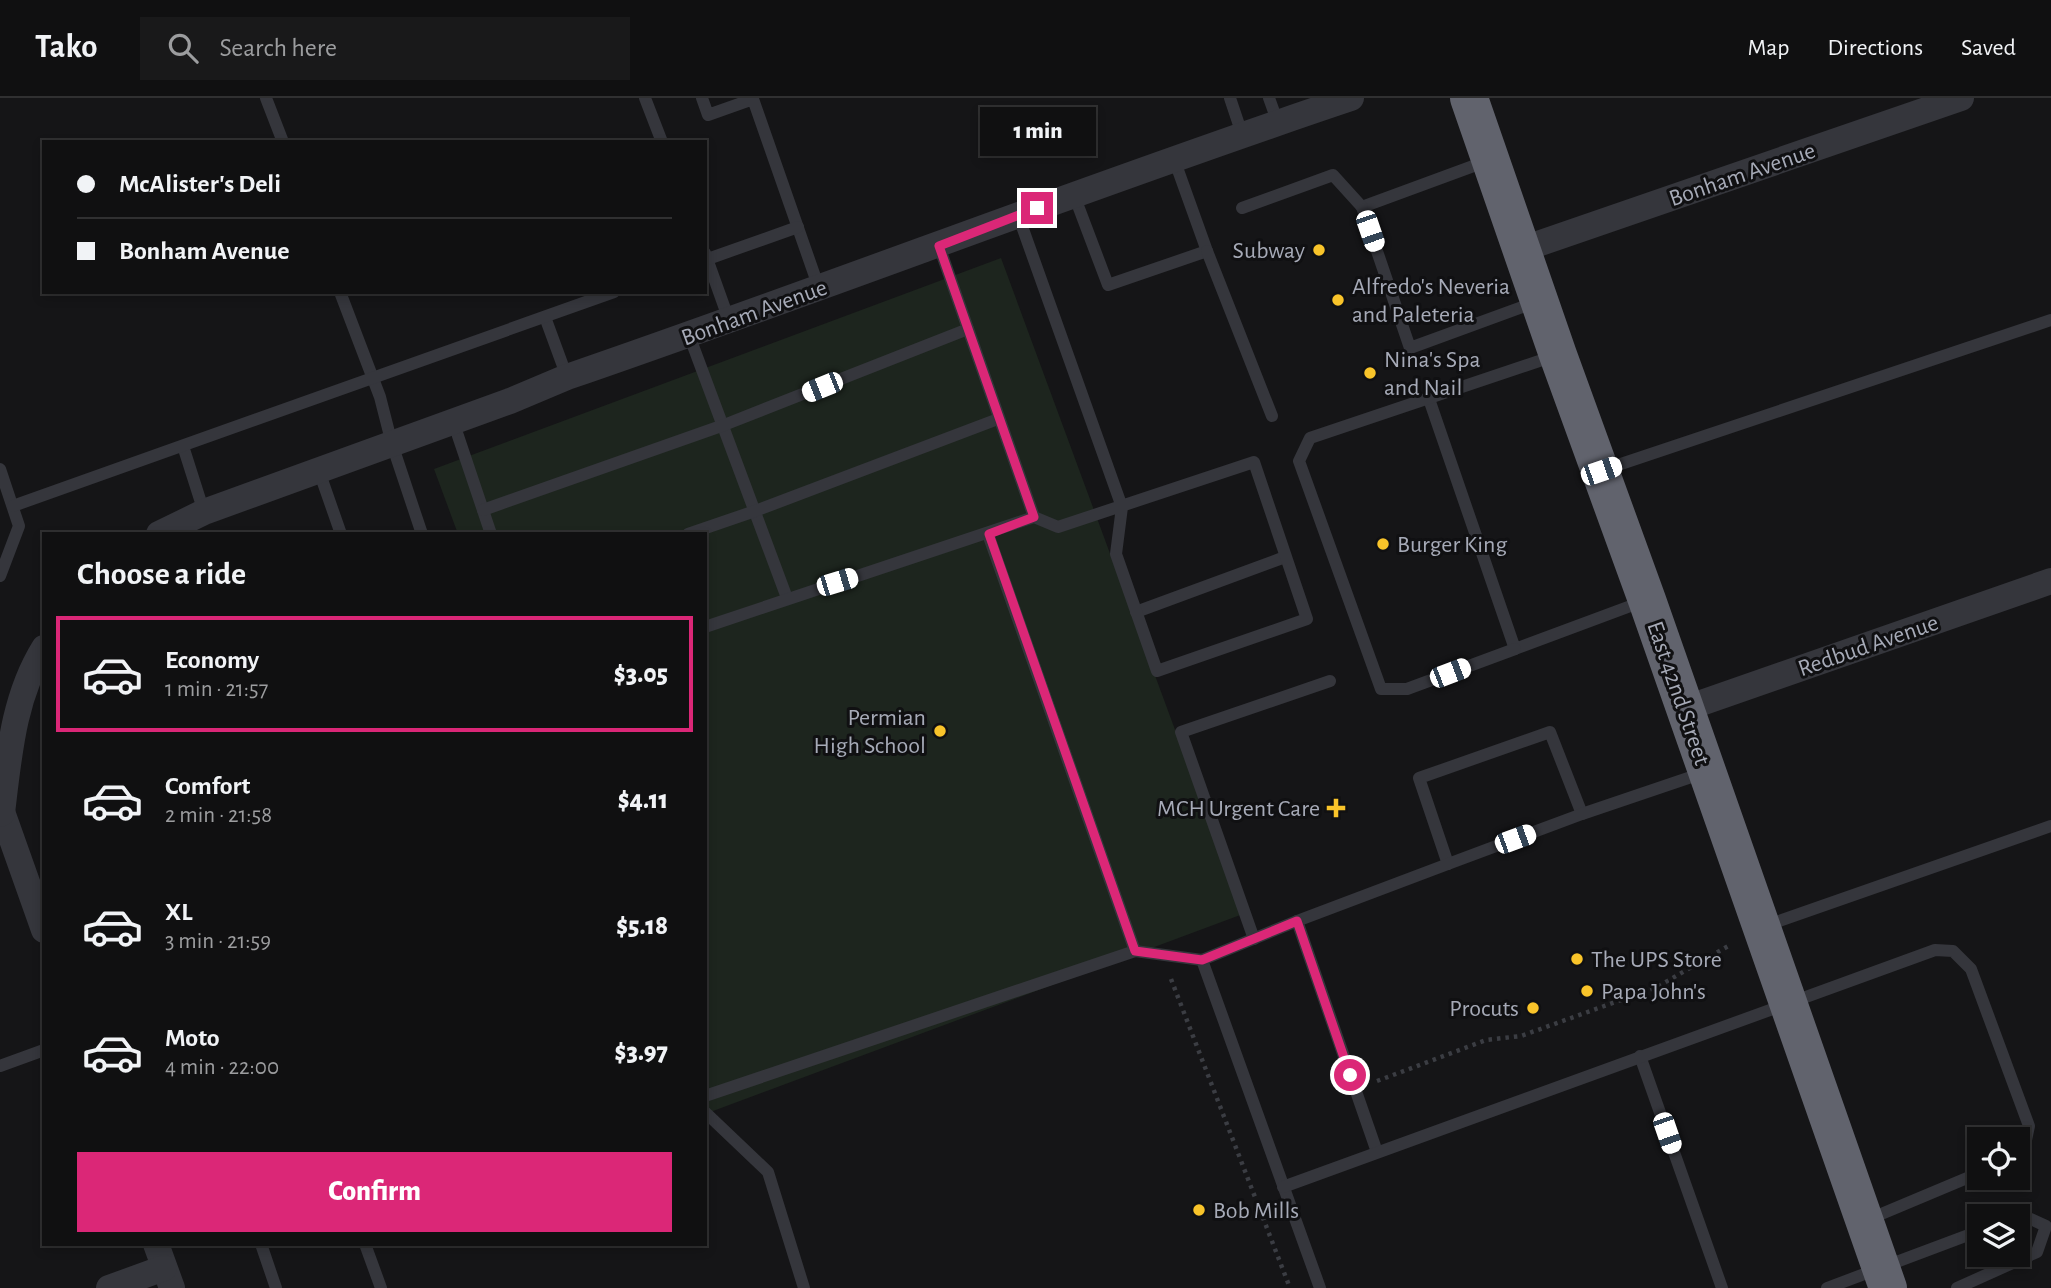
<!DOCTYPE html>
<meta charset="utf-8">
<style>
body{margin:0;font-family:"Alegreya Sans",sans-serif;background:#19191a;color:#f1f3f6;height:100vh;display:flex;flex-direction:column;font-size:26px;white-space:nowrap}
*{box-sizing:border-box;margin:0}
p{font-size:23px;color:#9c9d9f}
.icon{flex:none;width:38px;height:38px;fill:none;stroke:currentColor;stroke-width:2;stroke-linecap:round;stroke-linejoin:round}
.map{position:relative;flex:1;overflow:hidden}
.panel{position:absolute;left:42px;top:434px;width:665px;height:714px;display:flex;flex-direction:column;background:#101011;border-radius:0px;box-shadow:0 4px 10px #0003,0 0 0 2px #303031}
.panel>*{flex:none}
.hud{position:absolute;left:42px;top:42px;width:665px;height:154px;border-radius:0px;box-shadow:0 4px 10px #0003,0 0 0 2px #303031;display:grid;align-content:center;height:154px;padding:0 35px;background:#101011}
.buttons{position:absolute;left:1967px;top:1029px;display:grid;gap:14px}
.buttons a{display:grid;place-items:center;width:63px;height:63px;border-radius:0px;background:#101011;box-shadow:0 4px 10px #0003,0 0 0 2px #303031;font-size:35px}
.end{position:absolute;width:32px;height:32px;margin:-16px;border:9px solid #db2777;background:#fff;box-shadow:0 0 0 4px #fff}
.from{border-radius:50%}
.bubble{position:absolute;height:49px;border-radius:0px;background:#101011;box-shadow:0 4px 10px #0003,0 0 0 2px #303031;font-size:23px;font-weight:800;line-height:49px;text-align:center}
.car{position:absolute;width:21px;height:42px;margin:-21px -10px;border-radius:9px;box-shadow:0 0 5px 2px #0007;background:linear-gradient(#fff 24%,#345 0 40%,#fff 0 76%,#345 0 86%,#fff 0)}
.hud b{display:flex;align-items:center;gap:24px;height:66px;font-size:26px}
.hud b+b{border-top:2px solid #303031}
.hud i{width:18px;height:18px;background:#f1f3f6}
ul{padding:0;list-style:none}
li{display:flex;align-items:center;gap:21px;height:116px;margin:0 14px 10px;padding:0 21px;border:4px solid transparent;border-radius:0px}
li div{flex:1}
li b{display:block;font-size:26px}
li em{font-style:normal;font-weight:800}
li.on{border-color:#db2777}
li>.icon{width:63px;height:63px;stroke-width:1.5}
h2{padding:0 35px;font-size:32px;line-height:84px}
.button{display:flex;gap:14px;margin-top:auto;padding:14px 35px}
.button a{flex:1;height:80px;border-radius:0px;background:#db2777;color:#fff;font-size:28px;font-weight:800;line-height:80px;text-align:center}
header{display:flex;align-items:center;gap:42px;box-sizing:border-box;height:98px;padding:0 35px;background:#101011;border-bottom:2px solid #303031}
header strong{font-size:33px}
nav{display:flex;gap:38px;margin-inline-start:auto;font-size:24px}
.search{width:490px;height:63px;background:#19191a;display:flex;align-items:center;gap:18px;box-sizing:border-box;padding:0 24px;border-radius:0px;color:#9c9d9f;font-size:26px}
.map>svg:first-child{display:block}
</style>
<header>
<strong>Tako</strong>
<div class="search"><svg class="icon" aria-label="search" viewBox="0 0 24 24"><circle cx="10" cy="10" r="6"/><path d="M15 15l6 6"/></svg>Search here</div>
<nav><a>Map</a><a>Directions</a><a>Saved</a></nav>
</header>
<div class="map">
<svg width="2051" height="1190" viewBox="0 0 2051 1190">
<rect width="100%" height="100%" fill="#151517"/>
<polygon fill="#1d251e" points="1001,160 1243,816 705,1016 705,436 458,436 434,371"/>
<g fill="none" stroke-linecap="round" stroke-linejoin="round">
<g stroke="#3b3d43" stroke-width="4.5" stroke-dasharray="3.5 5" stroke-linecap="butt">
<polyline points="1171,881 1290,1190"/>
<polyline points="1377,983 1486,942 1521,938 1657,889 1730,847"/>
</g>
<g stroke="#35363c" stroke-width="12">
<polyline points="266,0 283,44"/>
<polyline points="645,0 662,44"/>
<polyline points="702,0 708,17 753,1 819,190"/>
<polyline points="1230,0 1242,36"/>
<polyline points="1269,0 1278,25"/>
<polyline points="1487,63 1362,109 1410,250 1536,204"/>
<polyline points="1074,97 1108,187 1207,153 1174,61"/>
<polyline points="1242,110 1333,77 1362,109"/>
<polyline points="939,148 1034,419"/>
<polyline points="1207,153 1272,318"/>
<polyline points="705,155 729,222"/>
<polyline points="705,162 798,129"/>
<polyline points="340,194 380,299 392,346 422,436"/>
<polyline points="545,219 567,279"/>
<polyline points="689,237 787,500"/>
<polyline points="1429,301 1515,551 1644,503"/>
<polyline points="453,323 491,436"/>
<polyline points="183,348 204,414"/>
<polyline points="0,371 19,428 0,478"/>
<polyline points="1603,372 2051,222"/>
<polyline points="319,373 341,436"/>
<polyline points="13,408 614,194"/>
<polyline points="483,412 724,327 968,231"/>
<polyline points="688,436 755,413 998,321"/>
<polyline points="1136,514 1285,459"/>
<polyline points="705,529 1034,419 1058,429 1254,364 1307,521 1157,573 1116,456 1122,409 1018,117"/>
<polyline points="1515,551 1407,591 1381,591 1299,363 1310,340 1554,258"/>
<polyline points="1448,766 1419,680 1550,634 1582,716"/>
<polyline points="1297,823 1377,1054"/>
<polyline points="1765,828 2051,728"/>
<polyline points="1254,841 1181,634 1330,583"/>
<polyline points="1135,853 1202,862 1297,823 1448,766 1582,716 1703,675"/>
<polyline points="1202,862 1320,1190"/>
<polyline points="1640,958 1722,1190"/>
<polyline points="0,968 44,952"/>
<polyline points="705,998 1135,853 988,436"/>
<polyline points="705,1014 768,1074 804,1190"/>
<polyline points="1283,1089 1935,852 1953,853 1971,871 2029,1028 2025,1047 2018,1059"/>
<polyline points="1867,1122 1979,1075"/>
<polyline points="261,1146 276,1190"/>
<polyline points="365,1146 381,1190"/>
<polyline points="1827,1190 1979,1133"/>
<polyline points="1957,1190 2037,1154 2046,1128 2022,1117 2018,1119"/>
</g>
<g stroke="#35363c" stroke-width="26">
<polyline points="1523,151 1961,0"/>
<path d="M159 436 204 414 510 303 567 279C829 189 1088 88 1351 0"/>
<polyline points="1684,611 2051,483"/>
<polyline points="0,708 44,832"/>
<path d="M0 716 2 715C9 658 13 600 44 550"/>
<polyline points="156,1146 172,1190"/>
<polyline points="109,1190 164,1170"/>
</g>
<polyline stroke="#61636d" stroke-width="38" points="1469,0 1558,257 1647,502 1888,1190"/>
</g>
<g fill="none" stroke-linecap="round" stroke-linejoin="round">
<polyline stroke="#db2777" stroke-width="9" points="1037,110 939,148 1034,419 989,436 1135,853 1202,862 1297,823 1350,977"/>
</g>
<g fill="#f9c42a" stroke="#101012" stroke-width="2.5">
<circle cx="1319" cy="152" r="7"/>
<circle cx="1338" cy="202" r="7"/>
<circle cx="1370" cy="275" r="7"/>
<circle cx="1383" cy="446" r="7"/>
<circle cx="940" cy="633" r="7"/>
<path d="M1332.5 699.5h7v7h7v7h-7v7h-7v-7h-7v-7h7z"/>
<circle cx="1577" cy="861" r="7"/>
<circle cx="1587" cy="893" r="7"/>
<circle cx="1533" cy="910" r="7"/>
<circle cx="1199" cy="1112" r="7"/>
</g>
<g text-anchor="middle" stroke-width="6" stroke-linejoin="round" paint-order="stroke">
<g font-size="24" fill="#a6aab7" stroke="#101012">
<text transform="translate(1742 76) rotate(-19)" y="8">Bonham Avenue</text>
<text transform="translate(754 214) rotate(-20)" y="8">Bonham Avenue</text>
<text transform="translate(1868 547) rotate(-19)" y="8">Redbud Avenue</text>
<text transform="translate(1679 595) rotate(71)" y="8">East 42nd Street</text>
</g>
<g font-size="24" fill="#a6aab7" stroke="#101012" text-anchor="start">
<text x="1305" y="160" text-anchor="end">Subway</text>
<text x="1352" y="196">Alfredo's Neveria<tspan x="1352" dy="28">and Paleteria</tspan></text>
<text x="1384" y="269">Nina's Spa<tspan x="1384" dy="28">and Nail</tspan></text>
<text x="1397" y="454">Burger King</text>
<text x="926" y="627" text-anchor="end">Permian<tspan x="926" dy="28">High School</tspan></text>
<text x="1320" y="718" text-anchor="end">MCH Urgent Care</text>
<text x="1591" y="869">The UPS Store</text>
<text x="1601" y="901">Papa John's</text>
<text x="1519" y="918" text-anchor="end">Procuts</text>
<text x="1213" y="1120">Bob Mills</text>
</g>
</g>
</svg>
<div class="buttons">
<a><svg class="icon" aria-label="locate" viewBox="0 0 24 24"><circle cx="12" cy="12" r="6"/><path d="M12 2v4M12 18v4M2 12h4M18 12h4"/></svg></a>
<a><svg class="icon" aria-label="layers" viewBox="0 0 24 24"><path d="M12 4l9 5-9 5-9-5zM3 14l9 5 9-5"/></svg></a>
</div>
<i class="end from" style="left:1350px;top:977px"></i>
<i class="end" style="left:1037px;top:110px"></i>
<div class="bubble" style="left:980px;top:9px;width:116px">1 min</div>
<i class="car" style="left:1370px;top:133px;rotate:161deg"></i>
<i class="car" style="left:822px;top:289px;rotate:248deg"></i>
<i class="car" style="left:1601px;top:373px;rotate:71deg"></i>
<i class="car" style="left:837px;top:484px;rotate:73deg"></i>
<i class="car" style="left:1450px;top:575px;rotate:69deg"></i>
<i class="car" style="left:1515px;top:741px;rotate:70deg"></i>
<i class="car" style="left:1667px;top:1035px;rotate:161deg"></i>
<div class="hud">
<b><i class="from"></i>McAlister's Deli</b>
<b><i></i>Bonham Avenue</b>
</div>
<section class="panel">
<h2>Choose a ride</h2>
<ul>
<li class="on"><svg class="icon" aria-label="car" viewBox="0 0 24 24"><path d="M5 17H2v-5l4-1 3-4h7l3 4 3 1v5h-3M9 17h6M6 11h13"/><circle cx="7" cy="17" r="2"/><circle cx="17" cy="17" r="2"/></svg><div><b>Economy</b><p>1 min · 21:57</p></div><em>$3.05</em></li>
<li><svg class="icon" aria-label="car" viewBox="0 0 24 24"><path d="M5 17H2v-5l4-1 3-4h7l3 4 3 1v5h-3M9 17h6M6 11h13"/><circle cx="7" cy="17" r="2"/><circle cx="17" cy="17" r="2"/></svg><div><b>Comfort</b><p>2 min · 21:58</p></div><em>$4.11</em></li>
<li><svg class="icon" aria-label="car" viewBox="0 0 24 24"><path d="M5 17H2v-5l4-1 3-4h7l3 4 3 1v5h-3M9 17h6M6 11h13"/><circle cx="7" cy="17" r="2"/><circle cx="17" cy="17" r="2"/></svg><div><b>XL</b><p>3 min · 21:59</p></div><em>$5.18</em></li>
<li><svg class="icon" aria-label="car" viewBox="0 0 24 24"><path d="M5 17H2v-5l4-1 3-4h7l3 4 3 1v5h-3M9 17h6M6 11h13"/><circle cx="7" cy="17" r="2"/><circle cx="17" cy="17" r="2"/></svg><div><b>Moto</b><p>4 min · 22:00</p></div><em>$3.97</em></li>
</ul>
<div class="button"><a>Confirm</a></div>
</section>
</div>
